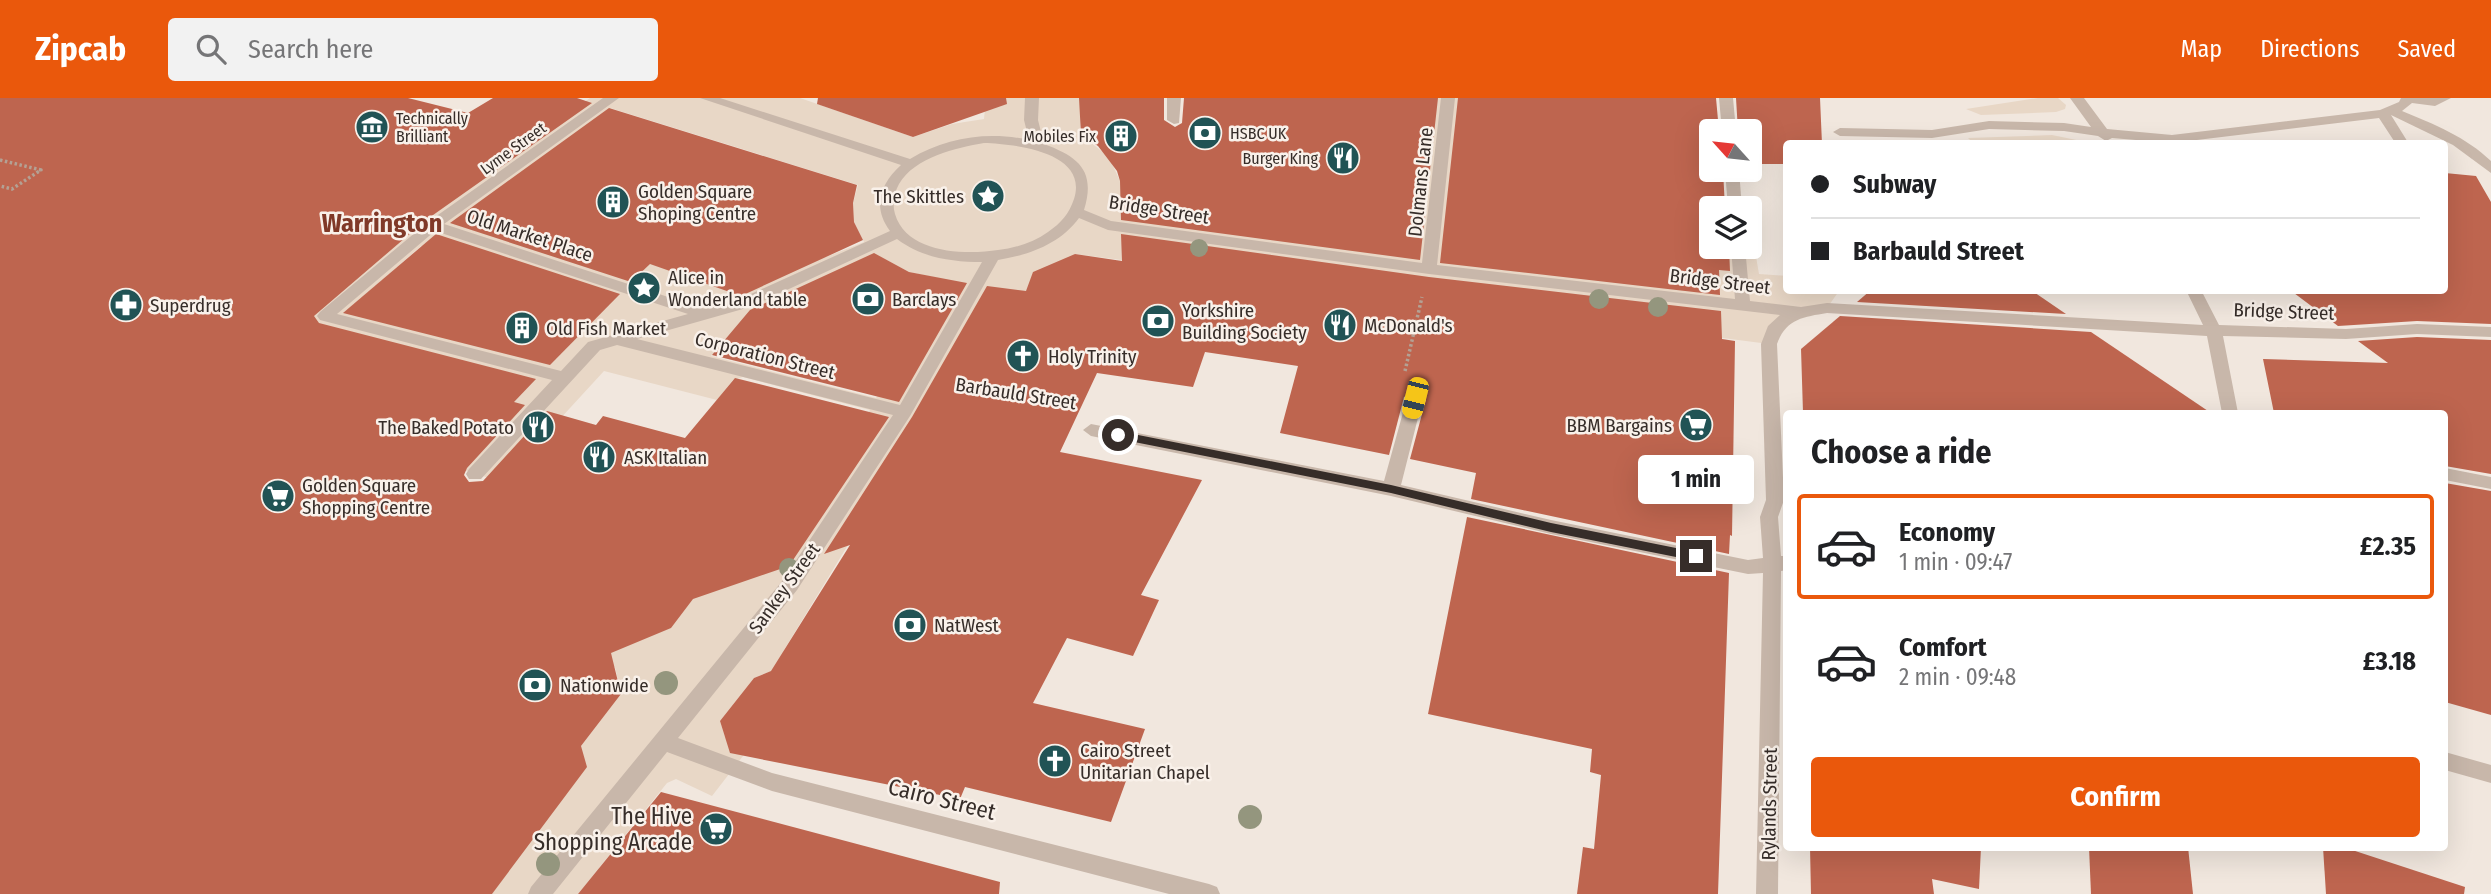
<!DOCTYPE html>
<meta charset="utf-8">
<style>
body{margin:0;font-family:"Fira Sans Condensed",sans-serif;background:#f2f2f2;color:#202124;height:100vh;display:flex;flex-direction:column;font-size:26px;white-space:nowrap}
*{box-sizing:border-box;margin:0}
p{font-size:23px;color:#757577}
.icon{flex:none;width:38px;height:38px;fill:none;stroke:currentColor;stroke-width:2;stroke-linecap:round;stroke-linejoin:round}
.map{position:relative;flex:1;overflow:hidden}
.details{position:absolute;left:1783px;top:312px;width:665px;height:441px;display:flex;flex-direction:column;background:#fff;border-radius:7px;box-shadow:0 7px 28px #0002}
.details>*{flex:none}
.hud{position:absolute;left:1783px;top:42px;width:665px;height:154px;border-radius:7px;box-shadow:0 7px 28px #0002;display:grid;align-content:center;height:154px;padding:0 28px;background:#fff}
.needle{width:46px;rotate:297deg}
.fabs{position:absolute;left:1699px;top:21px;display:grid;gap:14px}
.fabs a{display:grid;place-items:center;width:63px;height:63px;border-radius:7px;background:#fff;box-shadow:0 7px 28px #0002;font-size:35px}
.end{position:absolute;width:32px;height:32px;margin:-16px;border:9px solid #362d29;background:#fff;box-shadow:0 0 0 4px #fff}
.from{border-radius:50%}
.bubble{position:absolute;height:49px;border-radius:7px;background:#fff;box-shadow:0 7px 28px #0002;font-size:23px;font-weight:700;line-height:49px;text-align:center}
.car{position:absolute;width:21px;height:42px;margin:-21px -10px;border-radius:9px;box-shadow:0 0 5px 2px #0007;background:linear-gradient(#f5c518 24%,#345 0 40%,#f5c518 0 76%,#345 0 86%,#f5c518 0)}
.hud b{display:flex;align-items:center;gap:24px;height:66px;font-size:26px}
.hud b+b{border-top:2px solid #e0e0e0}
.hud i{width:18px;height:18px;background:#202124}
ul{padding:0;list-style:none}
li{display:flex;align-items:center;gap:21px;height:105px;margin:0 14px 10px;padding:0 14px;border:4px solid transparent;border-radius:7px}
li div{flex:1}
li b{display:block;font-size:26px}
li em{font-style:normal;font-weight:700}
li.selected{border-color:#ea580c}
li>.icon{width:63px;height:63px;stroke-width:1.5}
h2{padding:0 28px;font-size:32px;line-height:84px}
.button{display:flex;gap:14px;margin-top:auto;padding:14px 28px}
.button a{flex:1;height:80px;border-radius:7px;background:#ea580c;color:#fff;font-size:28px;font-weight:700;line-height:80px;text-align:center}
header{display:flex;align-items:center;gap:42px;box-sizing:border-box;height:98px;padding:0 35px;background:#ea580c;color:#fff}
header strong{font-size:33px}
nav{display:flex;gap:38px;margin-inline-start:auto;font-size:24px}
.search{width:490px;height:63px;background:#f2f2f2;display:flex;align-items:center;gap:18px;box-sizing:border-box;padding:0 24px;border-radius:7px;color:#757577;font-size:26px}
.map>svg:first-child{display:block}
</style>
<header>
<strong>Zipcab</strong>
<div class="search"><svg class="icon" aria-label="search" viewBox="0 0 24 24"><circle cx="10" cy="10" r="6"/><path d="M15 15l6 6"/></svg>Search here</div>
<nav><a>Map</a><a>Directions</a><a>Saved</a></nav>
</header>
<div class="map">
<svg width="2491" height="796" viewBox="0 0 2491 796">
<rect width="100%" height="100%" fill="#f1e7de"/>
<g fill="#e8d7c6" fill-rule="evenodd">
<path d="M590 0H800L913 39 952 26 984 21 986 0H1080V36L1109 59 1120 83 1424 0H1476L1719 180 1718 149H1750V123L1759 176 1787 178V192L1839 193 1827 210 1801 214 1769 246 1075 156 1023 201 876 401 784 552 779 570 754 580 720 623 725 639 750 649 712 698 676 681 667 685 578 796H492L581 648 621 596 615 569 519 538 829 369 870 312 743 279 733 282 717 302 604 273 502 384 444 366 317 241 303 219 516 50ZM610 10 858 87 853 105 854 124 864 144 826 159ZM421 148 616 199 358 203ZM877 157 909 174 952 183 876 300 711 258 751 212Z"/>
<polygon points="2038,0 2058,0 2066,7 2065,11 2056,14 1981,17 1966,11"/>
<polygon points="2052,37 2091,45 1974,46 1968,40"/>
</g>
<g fill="#be654f">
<polygon points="0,0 408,0 468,15 493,0 577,0 592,5 426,122 314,218 319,225 536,281 514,304 525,307 467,370 464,377 469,384 483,383 547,313 596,327 603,318 685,340 735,280 889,319 789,468 693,501 671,530 611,555 621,596 581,648 587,669 492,796 0,796"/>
<polygon points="818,0 1006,0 1007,6 913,39 817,6"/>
<polygon points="1079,0 1164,0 1164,22 1175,29 1182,25 1184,0 1438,0 1420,162 1121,122 1120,83 1117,73 1098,48 1081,37"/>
<polygon points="1458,0 1716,0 1719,33 1712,33 1712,72 1723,72 1725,110 1712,110 1712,149 1729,149 1730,173 1719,172 1720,197 1440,165"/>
<polygon points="1736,0 1820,0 1822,46 1787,46 1787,66 1750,66 1750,33 1738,33"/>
<polygon points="609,10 857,87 853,105 854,124 863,142 741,198 650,166 631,184 450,125"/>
<polygon points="2445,75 2476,78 2491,104 2491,226 2417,223 2338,228 2290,192 2445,192"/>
<polygon points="436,136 620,196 550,267 343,215"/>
<polygon points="1121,136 1429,179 1721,213 1722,241 1735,243 1732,438 1730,437 1729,456 1471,401 1476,375 1410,361 1426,301 1415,291 1404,299 1389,357 1280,335 1298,268 1205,254 1193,289 1097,275 1060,354 1202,382 1141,497 1159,502 1133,558 1067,540 1033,605 1145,631 1111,724 965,689 960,701 730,655 720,623 754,580 771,573 850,447 824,456 912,319 987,188 1026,193 1033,174 1075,156 1122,163"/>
<polygon points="874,155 909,174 967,185 899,304 712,257 750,212"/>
<polygon points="1871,192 2031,192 2066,216 1857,204"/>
<polygon points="1840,218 2091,234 2211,315 1803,315 1801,251"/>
<polygon points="2417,239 2491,242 2491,376 2445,368 2445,315 2274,315 2263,261 2388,265 2358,243"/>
<polygon points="2445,385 2491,393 2491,617 2445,604"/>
<polygon points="1467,419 1729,475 1718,796 1577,796 1583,749 1594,751 1601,677 1590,674 1592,651 1428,616"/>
<polygon points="661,694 1000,784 999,796 578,796"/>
<polygon points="1810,749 1981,749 1979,791 1932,781 1934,796 1811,796"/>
<polygon points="2089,749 2188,749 2193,796 2091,796"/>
<polygon points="2323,749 2343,749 2465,789 2464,796 2326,796"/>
</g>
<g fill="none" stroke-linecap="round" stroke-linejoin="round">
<g stroke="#b4a194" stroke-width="3.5" stroke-dasharray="2.5 2.5" stroke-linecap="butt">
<polyline points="0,62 41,72 12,91 0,88"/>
<polyline points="1405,273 1422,199"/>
<polyline points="955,285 1077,305"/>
</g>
<g fill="#c8b7aa" fill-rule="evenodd">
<path d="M603 0H619L444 126 705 211 740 201 890 133C872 109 880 86 901 67L700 0H720L910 61C946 39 989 33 1029 42L1024 22 1025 0H1039L1038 22 1044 46C1079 59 1096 73 1084 112L1111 123 1422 165 1441 0H1455L1437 167 1735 201 1731 149H1745L1750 203 1801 209 1827 205 2203 227 2186 192H2201L2219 227 2346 231 2417 226 2491 229V239L2417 236 2346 241 2223 238 2238 315H2222L2207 238 1827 215C1803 219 1786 221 1777 246L1784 402 1778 419 1781 458H1787V472L1781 473 1778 796H1756L1763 475 1748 476 1551 436 1391 398 1091 338 1083 332 1091 326 1384 383 1407 300 1415 294 1423 300 1401 387 1551 422 1748 462 1763 460 1760 419 1766 402 1761 246 1768 228 1780 217 1429 176 1108 132 1079 120C1060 146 1029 157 998 162L910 318 797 492 678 640 772 675 1209 786 1217 789 1220 796H1169L772 693 667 654 553 796H528L531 789 783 482 893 317 617 247 600 252 481 381H469L466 376 469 371 552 282 320 222 317 218 320 214 428 124ZM984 45C1015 46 1089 54 1074 101 1069 116 1061 125 1048 134 1034 144 1016 150 998 152 966 157 907 156 895 116 892 106 894 95 899 86 915 59 956 50 984 45ZM435 133 688 216 588 244 561 273 337 216ZM897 141C922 160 952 164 982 164L900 307 637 241 750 209Z"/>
<polygon points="1167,0 1181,0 1179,25 1174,26 1167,22"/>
<polygon points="1719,0 1733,0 1736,33 1722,33"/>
<path d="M2070 0H2084L2107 31 2172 37 2380 12 2399 4 2401 0H2451L2435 8 2412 5 2402 13C2434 26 2466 39 2491 63V75L2453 47 2391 17 2409 46H2396L2379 20 2172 45 2112 40 2106 43 2098 38 2064 33 1989 31 1932 40 1840 38 1833 34 1840 30 1932 32 1989 23 2064 25 2091 29Z"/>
<polygon points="1725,72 1739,72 1742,110 1728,110"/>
<polygon points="2445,370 2491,379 2491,391 2445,382"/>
<polygon points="2445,654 2491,667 2491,685 2445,672"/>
</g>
</g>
<g fill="#94967e">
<circle cx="1199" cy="150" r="9"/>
<circle cx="1599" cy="201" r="10"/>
<circle cx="1658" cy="209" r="10"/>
<circle cx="789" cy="470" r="10"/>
<circle cx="666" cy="585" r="12"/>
<circle cx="1250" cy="719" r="12"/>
<circle cx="548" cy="766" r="12"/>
</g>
<polygon fill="#362d29" points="1118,333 1391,387 1551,425 1696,454 1702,458 1696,463 1551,434 1391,395 1114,340 1114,335"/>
<defs>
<symbol id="museum-disc" viewBox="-11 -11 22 22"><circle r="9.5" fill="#215355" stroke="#f9f1ea"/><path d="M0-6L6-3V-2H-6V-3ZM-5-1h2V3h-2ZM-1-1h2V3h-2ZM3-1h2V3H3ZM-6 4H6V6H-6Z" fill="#fff"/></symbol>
<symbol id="bank-disc" viewBox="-11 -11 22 22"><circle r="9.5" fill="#215355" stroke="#f9f1ea"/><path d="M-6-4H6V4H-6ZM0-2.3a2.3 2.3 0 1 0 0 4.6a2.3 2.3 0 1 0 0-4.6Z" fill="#fff"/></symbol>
<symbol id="building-disc" viewBox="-11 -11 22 22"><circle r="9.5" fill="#215355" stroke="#f9f1ea"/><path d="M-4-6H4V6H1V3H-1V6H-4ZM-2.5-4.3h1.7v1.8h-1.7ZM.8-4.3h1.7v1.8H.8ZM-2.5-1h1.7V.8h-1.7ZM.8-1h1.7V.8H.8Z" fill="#fff"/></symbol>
<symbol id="restaurant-disc" viewBox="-11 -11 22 22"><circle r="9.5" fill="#215355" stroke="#f9f1ea"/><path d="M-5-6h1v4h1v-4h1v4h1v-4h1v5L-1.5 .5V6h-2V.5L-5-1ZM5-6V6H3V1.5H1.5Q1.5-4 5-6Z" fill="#fff"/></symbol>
<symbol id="sight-disc" viewBox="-11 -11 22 22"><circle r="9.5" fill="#215355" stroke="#f9f1ea"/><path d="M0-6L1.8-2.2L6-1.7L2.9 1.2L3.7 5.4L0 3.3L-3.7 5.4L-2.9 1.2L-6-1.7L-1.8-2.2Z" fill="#fff"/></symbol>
<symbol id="pharmacy-disc" viewBox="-11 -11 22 22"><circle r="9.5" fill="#215355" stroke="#f9f1ea"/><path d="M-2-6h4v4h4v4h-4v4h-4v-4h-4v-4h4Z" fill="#fff"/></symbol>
<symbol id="church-disc" viewBox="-11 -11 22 22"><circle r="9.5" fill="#215355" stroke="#f9f1ea"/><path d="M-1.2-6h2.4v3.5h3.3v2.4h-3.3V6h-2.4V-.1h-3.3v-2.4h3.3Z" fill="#fff"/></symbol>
<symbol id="supermarket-disc" viewBox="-11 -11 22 22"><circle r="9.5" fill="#215355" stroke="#f9f1ea"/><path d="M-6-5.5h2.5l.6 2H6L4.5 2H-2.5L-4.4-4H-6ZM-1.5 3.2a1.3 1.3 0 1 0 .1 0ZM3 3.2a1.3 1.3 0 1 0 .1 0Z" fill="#fff"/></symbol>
</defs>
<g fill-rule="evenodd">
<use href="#museum-disc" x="353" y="10" width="38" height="38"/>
<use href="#bank-disc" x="1186" y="16" width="38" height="38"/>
<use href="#building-disc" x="1102" y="19" width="38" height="38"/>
<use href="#restaurant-disc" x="1324" y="41" width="38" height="38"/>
<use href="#sight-disc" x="969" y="79" width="38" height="38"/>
<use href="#building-disc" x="594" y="85" width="38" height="38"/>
<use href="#sight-disc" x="625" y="171" width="38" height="38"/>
<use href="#bank-disc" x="849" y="182" width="38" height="38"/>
<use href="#pharmacy-disc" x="107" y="188" width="38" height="38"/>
<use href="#bank-disc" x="1139" y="204" width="38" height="38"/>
<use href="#restaurant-disc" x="1321" y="208" width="38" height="38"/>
<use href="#building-disc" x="503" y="211" width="38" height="38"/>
<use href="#church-disc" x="1004" y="239" width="38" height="38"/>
<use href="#supermarket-disc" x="1677" y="308" width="38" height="38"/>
<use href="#restaurant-disc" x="519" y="310" width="38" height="38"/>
<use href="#restaurant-disc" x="580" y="340" width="38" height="38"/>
<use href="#supermarket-disc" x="259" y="379" width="38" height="38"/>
<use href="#bank-disc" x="891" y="508" width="38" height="38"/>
<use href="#bank-disc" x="516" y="568" width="38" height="38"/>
<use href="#church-disc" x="1036" y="644" width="38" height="38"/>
<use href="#supermarket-disc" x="697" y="712" width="38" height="38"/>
</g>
<g text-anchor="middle" stroke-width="5" stroke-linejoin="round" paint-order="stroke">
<g font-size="16" fill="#362d29" stroke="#f9f1ea" text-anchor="start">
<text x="396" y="26">Technically<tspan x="396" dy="18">Brilliant</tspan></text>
<text x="1230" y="41">HSBC UK</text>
<text x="1096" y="44" text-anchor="end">Mobiles Fix</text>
<text x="1318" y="66" text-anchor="end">Burger King</text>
</g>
<g font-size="16" fill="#362d29" stroke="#f9f1ea">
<text transform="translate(513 50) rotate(-36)" y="6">Lyme Street</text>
</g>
<g font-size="19" fill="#362d29" stroke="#f9f1ea">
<text transform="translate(1420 84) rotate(-84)" y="7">Dolmans Lane</text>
<text transform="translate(1159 111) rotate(9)" y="7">Bridge Street</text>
<text transform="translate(530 137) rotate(18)" y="7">Old Market Place</text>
<text transform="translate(1720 183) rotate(7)" y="7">Bridge Street</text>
<text transform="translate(2284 213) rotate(2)" y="7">Bridge Street</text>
<text transform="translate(765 257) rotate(14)" y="7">Corporation Street</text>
<text transform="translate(1016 295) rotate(9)" y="7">Barbauld Street</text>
<text transform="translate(784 490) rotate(-54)" y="7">Sankey Street</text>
<text transform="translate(1769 706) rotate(-89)" y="7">Rylands Street</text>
</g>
<g font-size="19" fill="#362d29" stroke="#f9f1ea" text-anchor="start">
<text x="638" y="100">Golden Square<tspan x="638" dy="22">Shoping Centre</tspan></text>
<text x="964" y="105" text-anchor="end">The Skittles</text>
<text x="668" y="186">Alice in<tspan x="668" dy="22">Wonderland table</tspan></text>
<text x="892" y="208">Barclays</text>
<text x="150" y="214">Superdrug</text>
<text x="1182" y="219">Yorkshire<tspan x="1182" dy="22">Building Society</tspan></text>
<text x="1364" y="234">McDonald's</text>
<text x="546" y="237">Old Fish Market</text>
<text x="1048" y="265">Holy Trinity</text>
<text x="1672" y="334" text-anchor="end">BBM Bargains</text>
<text x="514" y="336" text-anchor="end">The Baked Potato</text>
<text x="624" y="366">ASK Italian</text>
<text x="302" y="394">Golden Square<tspan x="302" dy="22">Shopping Centre</tspan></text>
<text x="934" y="534">NatWest</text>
<text x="560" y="594">Nationwide</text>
<text x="1080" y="659">Cairo Street<tspan x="1080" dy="22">Unitarian Chapel</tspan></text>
</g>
<g font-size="23" fill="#362d29" stroke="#f9f1ea">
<text transform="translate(942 701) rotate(14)" y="8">Cairo Street</text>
</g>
<g font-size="23" fill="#362d29" stroke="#f9f1ea" text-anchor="end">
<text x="692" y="726">The Hive<tspan x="692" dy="26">Shopping Arcade</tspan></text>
</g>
<g font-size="26" font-weight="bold" fill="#803928" stroke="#f9f1ea">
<text x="382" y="134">Warrington</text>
</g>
</g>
</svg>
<div class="fabs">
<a><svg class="needle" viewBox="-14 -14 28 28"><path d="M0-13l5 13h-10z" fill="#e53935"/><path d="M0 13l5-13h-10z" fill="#757577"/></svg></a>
<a><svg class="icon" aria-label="layers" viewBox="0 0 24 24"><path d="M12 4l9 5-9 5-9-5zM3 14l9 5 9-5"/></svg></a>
</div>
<i class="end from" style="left:1118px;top:337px"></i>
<i class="end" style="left:1696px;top:458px"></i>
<div class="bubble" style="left:1638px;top:357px;width:116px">1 min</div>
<i class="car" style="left:1415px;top:300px;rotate:194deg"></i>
<div class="hud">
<b><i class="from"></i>Subway</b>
<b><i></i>Barbauld Street</b>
</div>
<section class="details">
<h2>Choose a ride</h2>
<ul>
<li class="selected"><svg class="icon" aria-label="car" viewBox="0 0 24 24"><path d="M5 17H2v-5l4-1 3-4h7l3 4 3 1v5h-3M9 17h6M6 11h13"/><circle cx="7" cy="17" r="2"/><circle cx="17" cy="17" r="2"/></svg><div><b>Economy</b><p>1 min · 09:47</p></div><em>£2.35</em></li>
<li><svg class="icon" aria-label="car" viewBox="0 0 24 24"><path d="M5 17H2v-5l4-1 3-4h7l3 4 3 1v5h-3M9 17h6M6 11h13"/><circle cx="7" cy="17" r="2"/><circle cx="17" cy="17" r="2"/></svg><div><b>Comfort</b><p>2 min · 09:48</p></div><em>£3.18</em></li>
</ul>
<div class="button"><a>Confirm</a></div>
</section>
</div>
